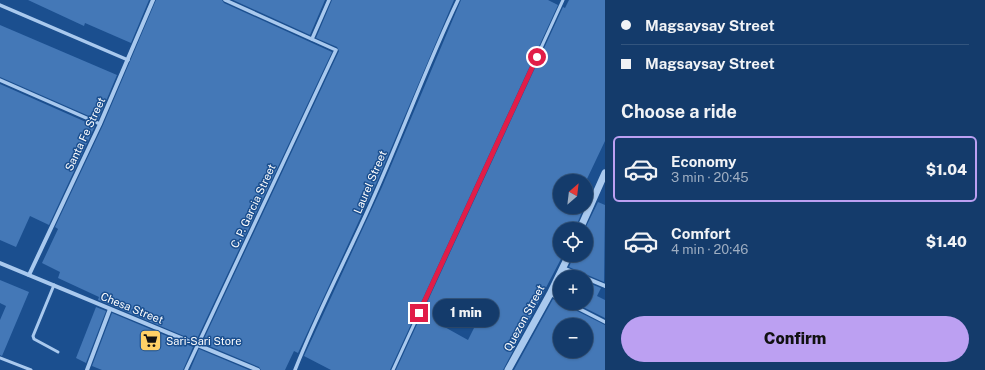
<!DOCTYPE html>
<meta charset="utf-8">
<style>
body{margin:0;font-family:"Public Sans",sans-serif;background:#1d4271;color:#f1f3f6;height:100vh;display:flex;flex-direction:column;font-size:15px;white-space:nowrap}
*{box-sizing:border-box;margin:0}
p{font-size:13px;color:#9dadc1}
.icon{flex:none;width:22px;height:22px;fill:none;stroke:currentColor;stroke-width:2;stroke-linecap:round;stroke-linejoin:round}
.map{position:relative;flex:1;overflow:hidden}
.details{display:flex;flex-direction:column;background:#143b6b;width:380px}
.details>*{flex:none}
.guide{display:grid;align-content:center;height:88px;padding:0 16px;background:#143b6b}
.needle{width:26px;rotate:28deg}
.controls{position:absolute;left:553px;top:174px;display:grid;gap:8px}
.controls a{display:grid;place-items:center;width:40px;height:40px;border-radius:50%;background:#143b6b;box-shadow:0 1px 3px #0004,0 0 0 1px #33557e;font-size:20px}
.end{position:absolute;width:18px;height:18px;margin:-9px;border:5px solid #e11d48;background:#fff;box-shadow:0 0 0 2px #fff}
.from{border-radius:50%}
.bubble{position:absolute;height:28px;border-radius:14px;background:#143b6b;box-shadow:0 1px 3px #0004,0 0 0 1px #33557e;font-size:13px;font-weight:800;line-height:28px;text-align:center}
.guide b{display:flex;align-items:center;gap:14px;height:38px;font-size:15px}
.guide b+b{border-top:1px solid #33557e}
.guide i{width:10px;height:10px;background:#f1f3f6}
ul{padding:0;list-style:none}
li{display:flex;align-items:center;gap:12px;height:66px;margin:0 8px 6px;padding:0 8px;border:2px solid transparent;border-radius:6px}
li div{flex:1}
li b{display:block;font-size:15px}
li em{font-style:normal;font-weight:800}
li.on{border-color:#bca0f2}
li>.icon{width:36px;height:36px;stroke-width:1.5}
h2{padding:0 16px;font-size:18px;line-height:48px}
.cta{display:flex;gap:8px;margin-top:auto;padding:8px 16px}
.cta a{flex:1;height:46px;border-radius:24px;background:#bca0f2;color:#111;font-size:16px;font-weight:800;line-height:46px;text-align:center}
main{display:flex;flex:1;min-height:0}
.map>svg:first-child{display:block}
</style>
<main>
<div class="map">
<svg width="605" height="370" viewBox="0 0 605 370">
<rect width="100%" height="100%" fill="#1b4f8f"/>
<g fill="#4478b7" fill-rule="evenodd">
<polygon points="28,0 149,0 131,43 85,23 84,26"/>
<polygon points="156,0 222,0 224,3 332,52 196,341 98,300 99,297 58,278 60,272 42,263 58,229 55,227 103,125"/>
<polygon points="233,0 325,0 310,35"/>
<polygon points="332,0 454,0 376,184 298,353 294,351 285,370 261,370 259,367 202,343 339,51 337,47 316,38"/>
<polygon points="461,0 548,0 558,5 390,370 331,370 304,356 382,187"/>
<path d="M569 0H605V141L586 181H560V207H584L575 229H560V255H563L503 370H396L563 7 565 8ZM455 298 482 312 468 340 441 325Z"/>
<polygon points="0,25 117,75 98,120 0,77"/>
<polygon points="0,84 95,126 49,225 30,216 16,247 0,240"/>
<polygon points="598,202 605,205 604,282 569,267 574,255 586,255 585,229"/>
<polygon points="0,280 29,292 2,356 0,355 0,320 6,306 0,303"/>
<polygon points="586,282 601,288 597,296 605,300 605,318 575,303 586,303"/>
<path d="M553 299 560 303H565L567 306 605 325V370H514ZM560 325H586V351H560Z"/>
<polygon points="96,307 106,311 86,363 76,358"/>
<polygon points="112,313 193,347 183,370 102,370 92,366"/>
<polygon points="199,349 249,370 190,370"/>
</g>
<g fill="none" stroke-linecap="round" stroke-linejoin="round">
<g stroke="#a9c9ee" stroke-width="3">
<polyline points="54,285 33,336 34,339 58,352"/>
<polyline points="0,358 31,370"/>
<polyline points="393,370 563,0"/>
</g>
<g stroke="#a9c9ee" stroke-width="3.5">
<polyline points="0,5 128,60"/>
<polyline points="312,39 329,0"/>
<polyline points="0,80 100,124"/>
<polyline points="550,294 560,299"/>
<polyline points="568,303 605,322"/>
<polyline points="186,370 336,50 225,0"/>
<path d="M295 370C316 316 343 265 367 212 399 142 425 69 458 0"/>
</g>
<g stroke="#a9c9ee" stroke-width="4">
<polyline points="0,263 258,370"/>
<polyline points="563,268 585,277"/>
<polyline points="29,275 100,124 153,0"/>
<polyline points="586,278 605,286"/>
<polyline points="87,370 110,309"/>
</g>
<g stroke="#a9c9ee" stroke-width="7">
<polyline points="580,229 605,173"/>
<polyline points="508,370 550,294 569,255"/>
</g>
</g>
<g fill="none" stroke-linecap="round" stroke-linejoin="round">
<polyline stroke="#e11d48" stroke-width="5" points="419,313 537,57"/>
</g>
<defs>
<symbol id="supermarket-square" viewBox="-11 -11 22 22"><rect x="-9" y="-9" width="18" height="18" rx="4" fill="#ffd166" stroke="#1b4f8f"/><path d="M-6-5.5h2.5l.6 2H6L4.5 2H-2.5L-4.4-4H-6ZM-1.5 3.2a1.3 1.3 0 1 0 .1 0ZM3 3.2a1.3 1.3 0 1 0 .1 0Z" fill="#111"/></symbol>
</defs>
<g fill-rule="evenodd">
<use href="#supermarket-square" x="138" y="328" width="25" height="25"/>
</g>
<g text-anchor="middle" stroke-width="3" stroke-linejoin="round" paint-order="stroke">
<g font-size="11" fill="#fff" stroke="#1b4f8f">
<text transform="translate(85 134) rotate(-65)" y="4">Santa Fe Street</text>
<text transform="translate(370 182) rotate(-67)" y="4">Laurel Street</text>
<text transform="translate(253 206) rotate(-65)" y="4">C. P. Garcia Street</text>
<text transform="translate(132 308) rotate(22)" y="4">Chesa Street</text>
<text transform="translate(524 318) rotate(-62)" y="4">Quezon Street</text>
</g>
<g font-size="11" fill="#fff" stroke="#1b4f8f" text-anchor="start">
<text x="166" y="345">Sari-Sari Store</text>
</g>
</g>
</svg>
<div class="controls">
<a><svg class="needle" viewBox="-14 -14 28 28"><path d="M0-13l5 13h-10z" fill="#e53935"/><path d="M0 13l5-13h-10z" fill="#9dadc1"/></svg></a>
<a><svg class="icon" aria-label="locate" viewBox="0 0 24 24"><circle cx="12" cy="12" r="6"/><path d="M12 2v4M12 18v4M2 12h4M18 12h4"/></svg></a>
<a>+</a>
<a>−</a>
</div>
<i class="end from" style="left:537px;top:57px"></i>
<i class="end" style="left:419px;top:313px"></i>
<div class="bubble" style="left:433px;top:299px;width:66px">1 min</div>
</div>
<section class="details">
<div class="guide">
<b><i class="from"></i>Magsaysay Street</b>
<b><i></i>Magsaysay Street</b>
</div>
<h2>Choose a ride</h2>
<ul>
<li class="on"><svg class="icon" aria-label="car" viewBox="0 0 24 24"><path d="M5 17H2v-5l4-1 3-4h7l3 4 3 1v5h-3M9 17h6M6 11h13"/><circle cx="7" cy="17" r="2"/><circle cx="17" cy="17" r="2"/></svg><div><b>Economy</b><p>3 min · 20:45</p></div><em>$1.04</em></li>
<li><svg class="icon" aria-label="car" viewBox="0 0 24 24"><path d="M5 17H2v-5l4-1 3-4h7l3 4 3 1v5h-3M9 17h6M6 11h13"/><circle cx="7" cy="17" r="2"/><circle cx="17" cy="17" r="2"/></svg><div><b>Comfort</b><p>4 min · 20:46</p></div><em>$1.40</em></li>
</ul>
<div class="cta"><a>Confirm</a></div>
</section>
</main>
